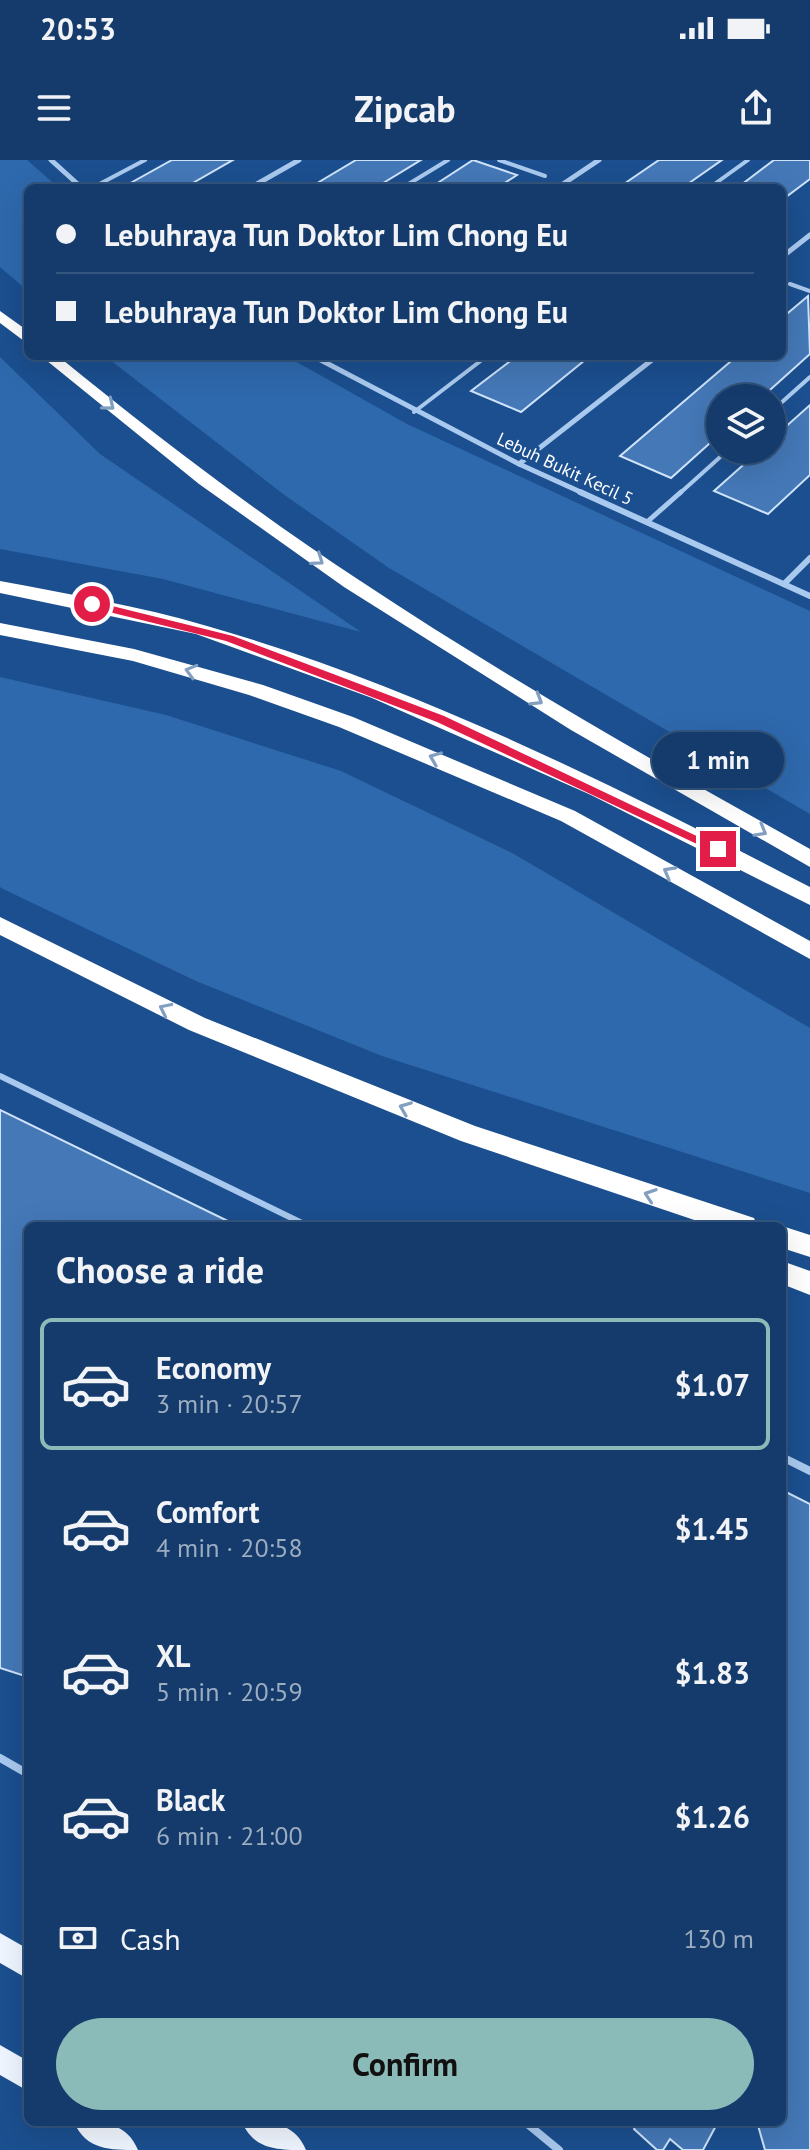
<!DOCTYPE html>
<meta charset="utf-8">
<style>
body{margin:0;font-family:"PT Sans",sans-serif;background:#214673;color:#f1f3f6;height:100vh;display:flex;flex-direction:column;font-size:30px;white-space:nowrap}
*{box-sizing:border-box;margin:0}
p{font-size:26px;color:#9dadc1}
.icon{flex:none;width:44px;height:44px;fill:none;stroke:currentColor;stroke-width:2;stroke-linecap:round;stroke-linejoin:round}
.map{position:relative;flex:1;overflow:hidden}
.side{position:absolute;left:24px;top:1062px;width:762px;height:904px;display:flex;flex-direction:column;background:#143b6b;border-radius:12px;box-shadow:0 8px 32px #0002,0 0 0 2px #33557e}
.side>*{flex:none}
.hud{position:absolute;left:24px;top:24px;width:762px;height:176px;border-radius:12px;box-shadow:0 8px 32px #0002,0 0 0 2px #33557e;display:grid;align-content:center;height:176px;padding:0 32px;background:#143b6b}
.tools{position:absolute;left:706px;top:224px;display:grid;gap:16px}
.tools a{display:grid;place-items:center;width:80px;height:80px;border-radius:50%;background:#143b6b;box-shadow:0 8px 32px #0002,0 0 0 2px #33557e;font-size:40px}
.end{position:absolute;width:36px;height:36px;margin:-18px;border:10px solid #e11d48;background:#fff;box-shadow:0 0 0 4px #fff}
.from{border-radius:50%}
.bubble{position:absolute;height:56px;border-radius:28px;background:#143b6b;box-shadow:0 8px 32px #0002,0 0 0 2px #33557e;font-size:26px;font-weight:700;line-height:56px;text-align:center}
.hud b{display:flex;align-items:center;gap:28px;height:76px;font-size:30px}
.hud b+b{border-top:2px solid #33557e}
.hud i{width:20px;height:20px;background:#f1f3f6}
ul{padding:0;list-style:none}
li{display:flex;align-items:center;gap:24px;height:132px;margin:0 16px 12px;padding:0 16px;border:4px solid transparent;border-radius:12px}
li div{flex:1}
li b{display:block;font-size:30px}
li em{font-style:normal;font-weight:700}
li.on{border-color:#8bbbb9}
li>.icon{width:72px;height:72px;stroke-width:1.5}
h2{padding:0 32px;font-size:36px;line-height:96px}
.pay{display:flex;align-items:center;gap:20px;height:88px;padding:0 32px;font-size:30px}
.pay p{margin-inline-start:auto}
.action{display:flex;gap:16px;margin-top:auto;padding:16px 32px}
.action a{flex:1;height:92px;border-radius:48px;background:#8bbbb9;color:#111;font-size:32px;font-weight:700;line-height:92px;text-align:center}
.status{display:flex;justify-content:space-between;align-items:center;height:56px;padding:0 40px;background:#143b6b;direction:ltr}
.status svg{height:22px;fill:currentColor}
header{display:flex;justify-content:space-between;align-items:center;height:104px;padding:0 32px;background:#143b6b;font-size:36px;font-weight:700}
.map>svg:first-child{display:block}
</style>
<div class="status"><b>20:53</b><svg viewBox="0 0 49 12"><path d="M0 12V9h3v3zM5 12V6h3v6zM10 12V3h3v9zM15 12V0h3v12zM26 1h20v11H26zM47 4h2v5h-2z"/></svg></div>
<header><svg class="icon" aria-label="menu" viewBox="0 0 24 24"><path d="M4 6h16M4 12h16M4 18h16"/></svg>Zipcab<svg class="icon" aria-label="share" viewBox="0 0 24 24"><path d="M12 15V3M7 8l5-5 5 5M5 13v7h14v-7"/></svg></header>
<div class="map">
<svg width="810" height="1990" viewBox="0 0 810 1990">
<rect width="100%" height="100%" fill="#1b4f8f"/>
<g fill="#2e69ad">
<polygon points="0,0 27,0 59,28 28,28 28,131 0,107"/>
<polygon points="105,196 286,196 407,264 810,451 810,654 389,408 283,334"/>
<polygon points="0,197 100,294 361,472 163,419 0,389"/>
<polygon points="0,517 166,555 341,611 514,694 810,868 810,1033 382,896 196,821 3,729 0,727"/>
</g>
<g fill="#4478b7" stroke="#cfe3fa" stroke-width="2">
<polygon points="172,0 233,0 184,28 136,28 127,25"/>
<polygon points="356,0 421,0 375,28 309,28"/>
<polygon points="473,0 517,15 497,28 430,28"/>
<polygon points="659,0 722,0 682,28 618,28"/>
<polygon points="774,0 810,0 810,19 782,40 782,28 737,28"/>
<polygon points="808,136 810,194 761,238 720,238 720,274 671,318 620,296 737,196 782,196 782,158"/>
<polygon points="517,196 590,196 521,252 471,231"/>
<polygon points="810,245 810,315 768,354 714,331 760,290 772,290 772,279"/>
<polygon points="0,950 238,1066 28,1066 28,1517 0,1508"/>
<polygon points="782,1330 810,1344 810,1990 765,1990 757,1962 782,1962"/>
<polygon points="638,1962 718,1962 703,1990 683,1990 670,1979 663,1990 657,1990 634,1969"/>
</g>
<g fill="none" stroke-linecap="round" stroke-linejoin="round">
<g stroke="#a9c9ee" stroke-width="4">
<polyline points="499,0 545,16"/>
<polyline points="92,28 145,0"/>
<polyline points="402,28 448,0"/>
<polyline points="709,28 748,0"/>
<polyline points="790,124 810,131"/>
<polyline points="772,251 810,217"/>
<polyline points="414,252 487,196"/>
<polyline points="679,334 728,290"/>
</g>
<polyline stroke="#a9c9ee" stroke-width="5" points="647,362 681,332"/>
<g stroke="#a9c9ee" stroke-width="6">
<polyline points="0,916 308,1066"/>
<polyline points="782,1297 788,1300"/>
</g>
<g stroke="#a9c9ee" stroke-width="8">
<polyline points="784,1298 810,1311"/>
<polyline points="0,1598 28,1614"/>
<polyline points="525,1962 559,1990"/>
</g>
<g stroke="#a9c9ee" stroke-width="5">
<polyline points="51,0 82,28"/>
<polyline points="250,28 299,0"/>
<polyline points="557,28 599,0"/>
<polyline points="782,97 810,75"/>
<polyline points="313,196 519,304 585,334"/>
<polyline points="519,304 657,196"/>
</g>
<g stroke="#a9c9ee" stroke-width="6">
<polyline points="580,332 810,436"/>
<polyline points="784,424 810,398"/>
</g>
<g fill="#f0f6ff" fill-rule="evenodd">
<polygon points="0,1773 28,1789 28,1819 0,1803"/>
<polygon points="0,1885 28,1901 28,1931 0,1915"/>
<path d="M74 1962C101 1962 126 1961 138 1990 110 1990 86 1990 74 1962Z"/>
<path d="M242 1962C269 1962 294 1961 306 1990 278 1990 254 1990 242 1962Z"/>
</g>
<g fill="#fff" fill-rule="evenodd">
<polygon points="0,151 28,171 28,184 0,163"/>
<path d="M41 196H58C155 275 254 351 359 420 505 517 657 603 810 689V707L571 570 344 427 199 324Z"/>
<path d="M0 421C69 434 139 446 207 466 417 526 617 627 810 727V745L591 635 372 538 196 474 0 433Z"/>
<polygon points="0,463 134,489 263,525 353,557 575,651 810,781 810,799 561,661 339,567 249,535 133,501 0,475"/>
<polygon points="0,757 205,858 475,966 745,1055 754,1058 757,1066 712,1066 461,981 189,870 0,775"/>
<polygon points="782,1066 810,1075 810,1097 782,1088"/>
<polygon points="782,1101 810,1111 810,1135 782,1124"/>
</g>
</g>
<defs><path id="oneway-chevron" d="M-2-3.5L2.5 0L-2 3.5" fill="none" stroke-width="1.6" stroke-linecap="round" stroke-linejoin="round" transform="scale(2)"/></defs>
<g stroke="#829ec1">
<use href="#oneway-chevron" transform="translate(109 245) rotate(39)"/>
<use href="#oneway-chevron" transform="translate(318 400) rotate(35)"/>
<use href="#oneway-chevron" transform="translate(191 511) rotate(-164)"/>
<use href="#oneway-chevron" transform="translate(537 540) rotate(31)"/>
<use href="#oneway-chevron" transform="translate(435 598) rotate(-158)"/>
<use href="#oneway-chevron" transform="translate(761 671) rotate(30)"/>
<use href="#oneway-chevron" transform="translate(669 712) rotate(-151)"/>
<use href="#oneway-chevron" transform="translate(165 849) rotate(-154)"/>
<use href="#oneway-chevron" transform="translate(405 948) rotate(-158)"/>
<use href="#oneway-chevron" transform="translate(650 1035) rotate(-161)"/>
</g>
<polygon fill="#e11d48" points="92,441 233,476 444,556 724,689 714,692 437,562 226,481 89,447"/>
<g text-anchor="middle" stroke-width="6" stroke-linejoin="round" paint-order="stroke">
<g font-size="18" fill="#fff" stroke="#1b4f8f">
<text transform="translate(565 309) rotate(25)" y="6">Lebuh Bukit Kecil 5</text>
</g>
</g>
</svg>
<div class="tools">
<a><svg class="icon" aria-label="layers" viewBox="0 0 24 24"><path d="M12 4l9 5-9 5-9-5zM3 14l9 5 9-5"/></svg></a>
</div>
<i class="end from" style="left:92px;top:444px"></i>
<i class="end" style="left:718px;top:689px"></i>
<div class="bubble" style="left:652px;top:572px;width:132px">1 min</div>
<div class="hud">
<b><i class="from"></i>Lebuhraya Tun Doktor Lim Chong Eu</b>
<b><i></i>Lebuhraya Tun Doktor Lim Chong Eu</b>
</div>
<section class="side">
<h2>Choose a ride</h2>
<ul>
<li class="on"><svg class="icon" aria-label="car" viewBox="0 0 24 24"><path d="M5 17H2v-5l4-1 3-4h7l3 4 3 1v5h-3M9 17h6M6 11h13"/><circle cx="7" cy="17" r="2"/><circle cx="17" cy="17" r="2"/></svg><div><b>Economy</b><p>3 min · 20:57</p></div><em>$1.07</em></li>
<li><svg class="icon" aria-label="car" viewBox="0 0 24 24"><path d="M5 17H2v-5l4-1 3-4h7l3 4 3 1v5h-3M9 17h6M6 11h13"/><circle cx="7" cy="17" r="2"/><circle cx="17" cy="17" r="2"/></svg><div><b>Comfort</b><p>4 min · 20:58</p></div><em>$1.45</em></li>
<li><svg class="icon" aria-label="car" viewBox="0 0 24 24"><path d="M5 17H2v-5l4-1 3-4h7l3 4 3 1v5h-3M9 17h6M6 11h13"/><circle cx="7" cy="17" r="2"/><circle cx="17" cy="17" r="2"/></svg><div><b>XL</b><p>5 min · 20:59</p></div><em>$1.83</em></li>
<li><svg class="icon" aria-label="car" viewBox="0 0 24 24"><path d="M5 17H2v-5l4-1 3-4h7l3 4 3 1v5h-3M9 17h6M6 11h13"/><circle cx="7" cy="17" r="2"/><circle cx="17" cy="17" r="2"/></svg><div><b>Black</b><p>6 min · 21:00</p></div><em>$1.26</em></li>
</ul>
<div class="pay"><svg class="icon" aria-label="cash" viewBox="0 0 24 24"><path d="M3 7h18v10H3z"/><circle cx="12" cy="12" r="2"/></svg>Cash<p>130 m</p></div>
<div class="action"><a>Confirm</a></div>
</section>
</div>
